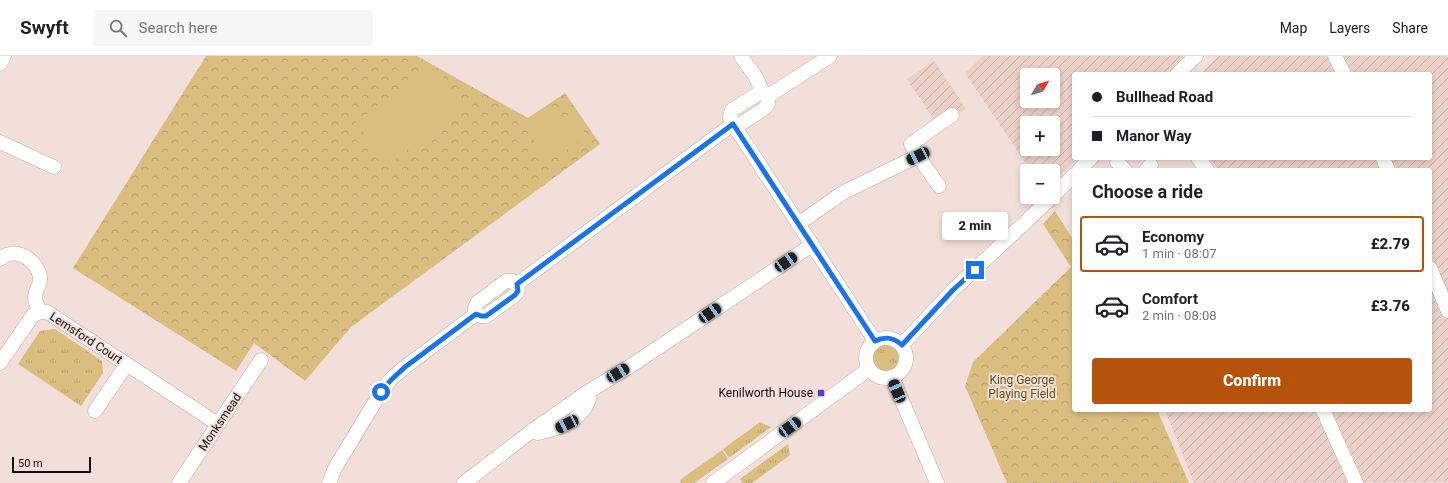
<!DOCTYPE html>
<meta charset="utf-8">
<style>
body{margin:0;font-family:Roboto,sans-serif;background:#f6f6f6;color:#202124;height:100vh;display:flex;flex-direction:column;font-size:15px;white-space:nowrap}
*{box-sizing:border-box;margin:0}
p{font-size:13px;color:#757577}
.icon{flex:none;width:22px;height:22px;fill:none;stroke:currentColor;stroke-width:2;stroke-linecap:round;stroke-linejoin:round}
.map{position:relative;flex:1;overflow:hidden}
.sheet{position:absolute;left:1072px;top:112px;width:360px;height:244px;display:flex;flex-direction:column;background:#fff;border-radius:4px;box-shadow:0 2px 6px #0003}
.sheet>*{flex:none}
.banner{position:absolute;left:1072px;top:16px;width:360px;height:88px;border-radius:4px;box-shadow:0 2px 6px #0003;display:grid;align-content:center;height:88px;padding:0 20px;background:#fff}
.needle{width:26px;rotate:52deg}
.controls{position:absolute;left:1020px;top:12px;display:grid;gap:8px}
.controls a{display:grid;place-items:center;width:40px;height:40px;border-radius:4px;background:#fff;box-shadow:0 2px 6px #0003;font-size:20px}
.scale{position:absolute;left:12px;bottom:10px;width:79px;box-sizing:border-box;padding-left:4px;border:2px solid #130d0b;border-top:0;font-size:11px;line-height:14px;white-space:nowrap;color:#130d0b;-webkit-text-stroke:3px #f2dfd9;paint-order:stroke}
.end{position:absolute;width:18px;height:18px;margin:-9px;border:5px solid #1a73e8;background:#fff;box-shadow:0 0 0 2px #fff}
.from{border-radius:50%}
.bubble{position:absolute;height:28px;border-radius:4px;background:#fff;box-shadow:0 2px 6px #0003;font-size:13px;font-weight:800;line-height:28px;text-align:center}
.car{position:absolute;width:12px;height:24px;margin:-12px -6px;border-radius:5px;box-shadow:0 0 3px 1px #0007;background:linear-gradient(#222 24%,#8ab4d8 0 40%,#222 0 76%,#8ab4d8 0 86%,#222 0)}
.banner b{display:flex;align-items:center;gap:14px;height:38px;font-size:15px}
.banner b+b{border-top:1px solid #e0e0e0}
.banner i{width:10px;height:10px;background:#202124}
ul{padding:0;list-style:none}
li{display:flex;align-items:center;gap:12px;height:56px;margin:0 8px 6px;padding:0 12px;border:2px solid transparent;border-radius:4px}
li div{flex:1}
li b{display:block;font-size:15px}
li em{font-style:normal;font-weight:800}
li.active{border-color:#b45309}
li>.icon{width:36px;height:36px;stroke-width:1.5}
h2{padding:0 20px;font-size:18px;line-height:48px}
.action{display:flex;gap:8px;margin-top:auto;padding:8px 20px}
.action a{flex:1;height:46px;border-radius:4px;background:#b45309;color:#fff;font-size:16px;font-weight:800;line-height:46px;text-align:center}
header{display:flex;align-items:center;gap:24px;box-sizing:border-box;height:56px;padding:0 20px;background:#fff;border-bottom:1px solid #e0e0e0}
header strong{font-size:19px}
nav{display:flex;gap:22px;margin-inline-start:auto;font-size:14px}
.search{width:280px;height:36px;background:#f6f6f6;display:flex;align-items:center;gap:10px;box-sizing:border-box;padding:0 14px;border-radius:4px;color:#757577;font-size:15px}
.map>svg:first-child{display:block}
</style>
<header>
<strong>Swyft</strong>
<div class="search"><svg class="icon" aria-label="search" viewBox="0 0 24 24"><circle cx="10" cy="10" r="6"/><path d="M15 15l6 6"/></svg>Search here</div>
<nav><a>Map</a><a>Layers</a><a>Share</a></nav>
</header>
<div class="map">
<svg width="1448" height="427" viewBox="0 0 1448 427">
<defs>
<pattern id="industrial-furrows" width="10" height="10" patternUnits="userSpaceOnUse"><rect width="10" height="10" fill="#ebd0c7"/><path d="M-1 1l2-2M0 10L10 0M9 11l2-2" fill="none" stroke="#c9b1aa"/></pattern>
<pattern id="grass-tufts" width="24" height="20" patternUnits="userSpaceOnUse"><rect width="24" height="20" fill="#d9be80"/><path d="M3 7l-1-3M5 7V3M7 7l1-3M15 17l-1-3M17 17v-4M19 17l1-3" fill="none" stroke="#b9a26d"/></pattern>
<pattern id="park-crowns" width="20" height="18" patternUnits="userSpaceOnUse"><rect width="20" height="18" fill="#d9be80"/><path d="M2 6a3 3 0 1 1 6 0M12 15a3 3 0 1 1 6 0" fill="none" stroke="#b9a26d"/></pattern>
</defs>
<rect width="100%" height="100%" fill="#f2dfd9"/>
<g fill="url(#industrial-furrows)" fill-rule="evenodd">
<path d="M983 0H1184L1165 18H1074V102H1078L1053 126V115H1031L965 17ZM1027 19H1053V45H1027ZM1027 67H1053V93H1027Z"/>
<polygon points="1219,0 1448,0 1448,426 1194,427 1165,354 1430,354 1430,114 1219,114 1209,102 1430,102 1430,18 1200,18"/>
<polygon points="934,5 966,53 939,71 907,23"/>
</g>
<g fill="url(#grass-tufts)">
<polygon points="55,273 102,305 103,317 81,350 18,308 40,275"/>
<circle cx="886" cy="301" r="15"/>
<polygon points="760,366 771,371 729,402 723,393"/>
<polygon points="788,388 790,399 752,427 743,427 740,423"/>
<polygon points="722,394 728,403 694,427 681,427 680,424"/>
</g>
<g fill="url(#park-crowns)">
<polygon points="206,0 417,0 528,62 565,37 600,88 351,271 305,325 254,287 236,315 73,212"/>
<polygon points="1055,155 1074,185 1074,354 1157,354 1189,427 1007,427 965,330 973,306 1071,211 1043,168"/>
</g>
<g fill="#d9be80">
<polygon points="434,9 466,52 387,109 355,66"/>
<polygon points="548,50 560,70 574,61 587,80 548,106 522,67"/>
</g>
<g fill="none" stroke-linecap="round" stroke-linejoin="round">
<defs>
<g id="minor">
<path d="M741 0C748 11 760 23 761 36"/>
<polyline points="1335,0 1344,18"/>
<polyline points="0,8 4,0"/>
<polyline points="1177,18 1196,0"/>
<polyline points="768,40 830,0"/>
<polyline points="0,86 54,111"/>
<polyline points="918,100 911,88 952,59"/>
<polyline points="1198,102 1207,114"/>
<polyline points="1383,102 1388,114"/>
<polyline points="1117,106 1125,114"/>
<polyline points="1079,114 1091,102"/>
<polyline points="1146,114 1151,109"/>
<polyline points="1053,140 1074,119"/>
<polyline points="798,168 844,136 918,100 939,130"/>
<path d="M0 203C5 198 14 196 21 199 31 202 41 214 40 225 39 231 35 235 35 241 35 246 38 251 40 256"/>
<polyline points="1430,212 1448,255"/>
<polyline points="476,258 481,260 486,260 515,239 518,235 517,228"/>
<circle cx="886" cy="302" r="20"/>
<polyline points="902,289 953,234 1052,141"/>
<polyline points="0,307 33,259 40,256 47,256 218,368"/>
<polyline points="892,321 937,427"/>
<polyline points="1323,354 1356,427"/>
<polyline points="95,355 127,308"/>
<path d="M533 374 538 377C558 373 583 365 589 343L586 337"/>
<polyline points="179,427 261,304"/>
<polyline points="329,427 335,412 381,336 391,323 405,311 476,258 475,252 477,247 506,225 512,225 517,228 733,68 739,69 765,52 768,48 768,40 763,36 759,37 732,54 730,61 733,68 875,285"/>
<polyline points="464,427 533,374 586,337 629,311 812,189"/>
<polyline points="713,427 869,313"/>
</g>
</defs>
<use href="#minor" stroke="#bdaba5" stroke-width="15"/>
<use href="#minor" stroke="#fff" stroke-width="14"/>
</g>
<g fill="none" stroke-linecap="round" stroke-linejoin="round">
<path stroke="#1a73e8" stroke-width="5" d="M381 336 391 324 405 311 476 258 481 260H486L515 239 518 235 517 228 733 68 875 285C885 280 893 281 902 289L953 234 975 214"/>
</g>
<rect fill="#5245bc" stroke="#f2dfd9" stroke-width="1.5" x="817" y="333" width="8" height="8" rx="2"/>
<g text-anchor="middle" stroke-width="4" stroke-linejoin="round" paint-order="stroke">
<g font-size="12" fill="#130d0b" stroke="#f2dfd9">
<text transform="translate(86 282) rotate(33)" y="4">Lemsford Court</text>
<text transform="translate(220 366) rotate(-56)" y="4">Monksmead</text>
</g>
<g font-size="12" fill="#655017" stroke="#f2dfd9">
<text x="1022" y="328">King George<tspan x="1022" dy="14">Playing Field</tspan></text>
</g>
<g font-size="12" fill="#130d0b" stroke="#f2dfd9" text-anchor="end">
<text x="813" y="341">Kenilworth House</text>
</g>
</g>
</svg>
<div class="controls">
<a><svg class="needle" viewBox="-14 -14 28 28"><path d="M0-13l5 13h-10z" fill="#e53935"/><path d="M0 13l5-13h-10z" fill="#757577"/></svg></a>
<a>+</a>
<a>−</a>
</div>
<div class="scale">50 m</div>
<i class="end from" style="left:381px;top:336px"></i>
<i class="end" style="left:975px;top:214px"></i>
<div class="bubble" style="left:942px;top:156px;width:66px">2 min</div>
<i class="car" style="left:918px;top:100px;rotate:244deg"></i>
<i class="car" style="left:786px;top:206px;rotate:56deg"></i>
<i class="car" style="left:710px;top:257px;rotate:56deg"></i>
<i class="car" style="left:618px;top:317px;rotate:59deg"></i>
<i class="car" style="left:897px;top:335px;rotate:337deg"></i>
<i class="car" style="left:567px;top:368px;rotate:244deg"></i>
<i class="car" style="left:790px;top:371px;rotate:54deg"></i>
<div class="banner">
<b><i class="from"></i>Bullhead Road</b>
<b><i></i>Manor Way</b>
</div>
<section class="sheet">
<h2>Choose a ride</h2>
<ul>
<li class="active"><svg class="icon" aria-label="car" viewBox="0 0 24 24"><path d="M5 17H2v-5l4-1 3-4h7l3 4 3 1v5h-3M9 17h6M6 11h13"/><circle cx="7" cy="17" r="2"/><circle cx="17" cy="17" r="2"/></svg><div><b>Economy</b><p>1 min · 08:07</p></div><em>£2.79</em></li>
<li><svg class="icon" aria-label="car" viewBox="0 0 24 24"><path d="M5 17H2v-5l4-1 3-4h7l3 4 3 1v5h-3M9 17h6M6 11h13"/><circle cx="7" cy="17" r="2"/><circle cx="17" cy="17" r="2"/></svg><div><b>Comfort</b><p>2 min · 08:08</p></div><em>£3.76</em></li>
</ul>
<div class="action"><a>Confirm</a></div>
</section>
</div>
